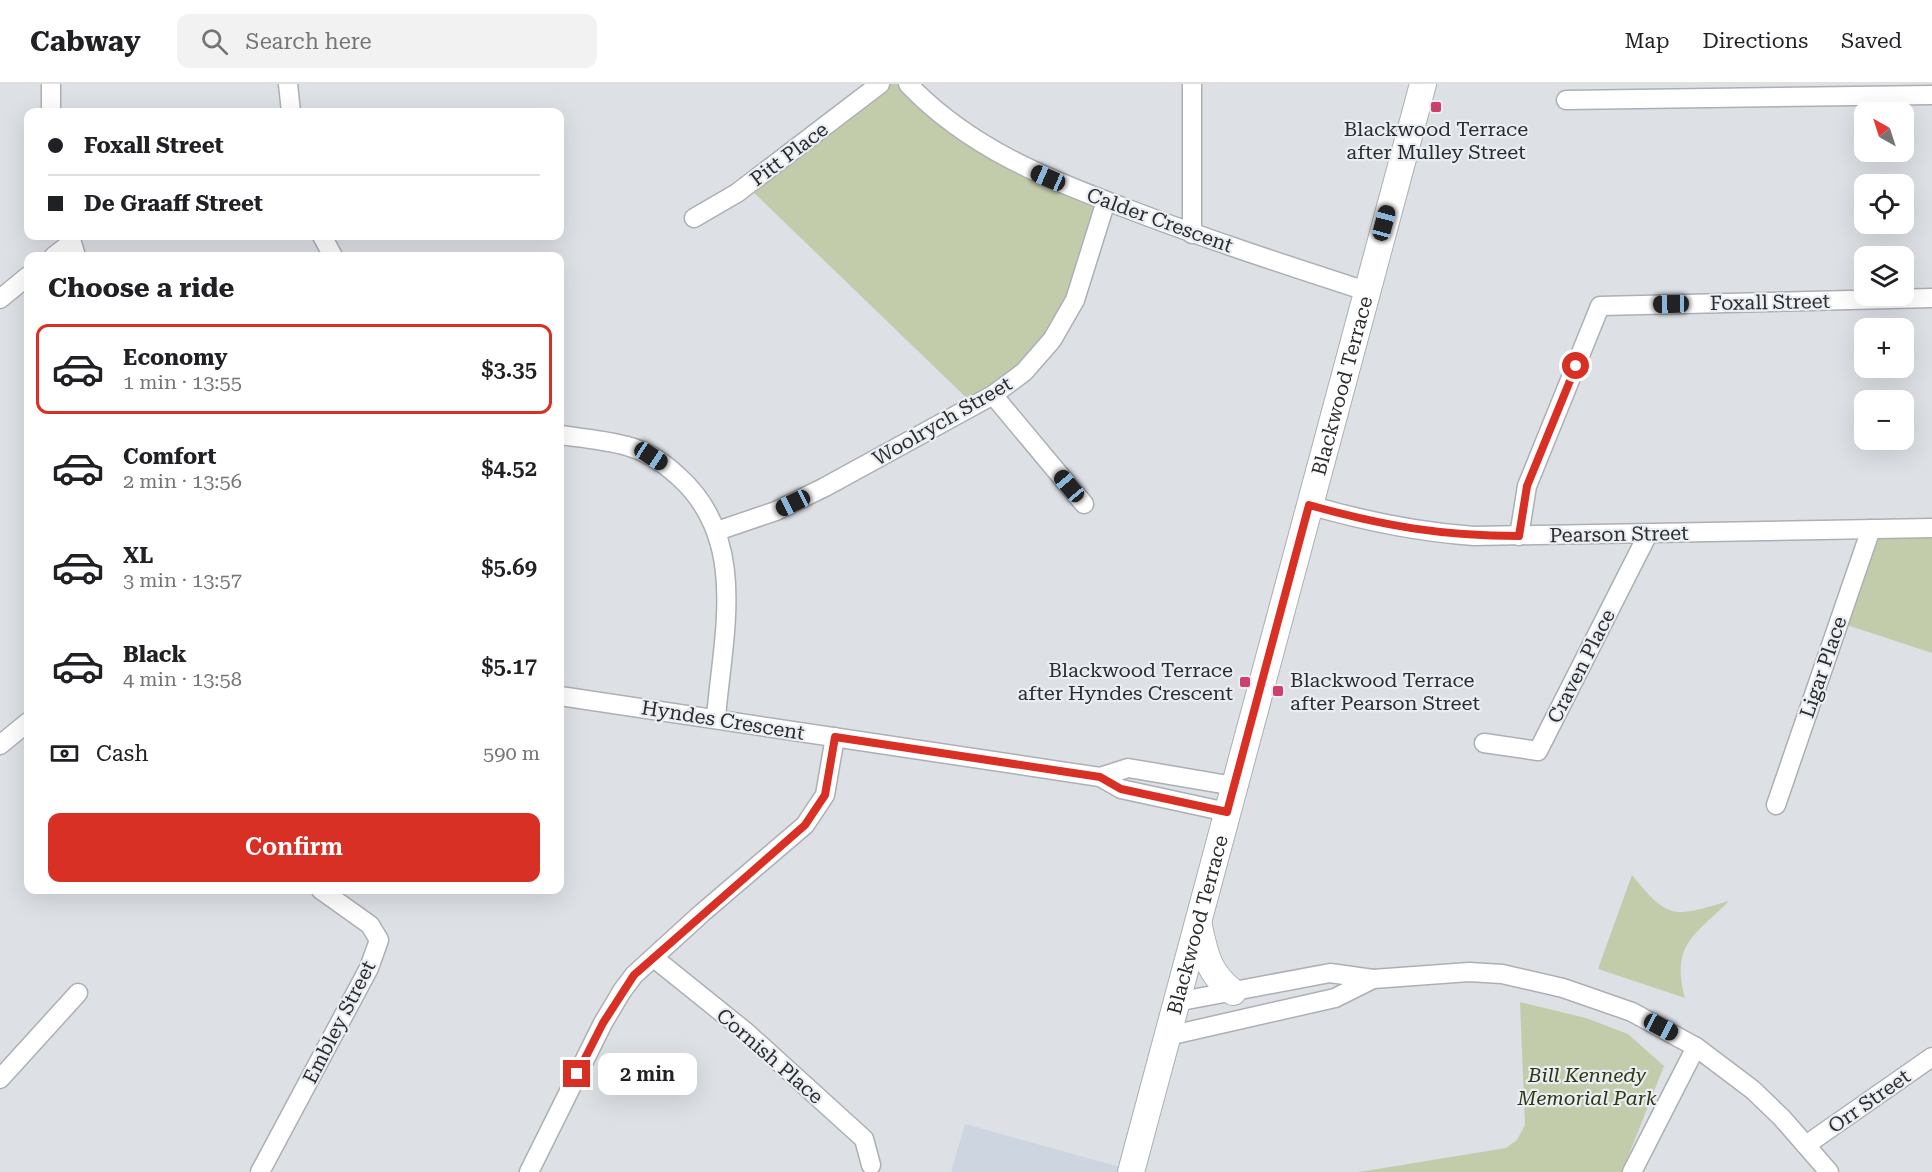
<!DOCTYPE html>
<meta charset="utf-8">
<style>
body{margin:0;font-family:"Roboto Serif",serif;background:#f2f2f2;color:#202124;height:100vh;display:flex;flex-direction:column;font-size:22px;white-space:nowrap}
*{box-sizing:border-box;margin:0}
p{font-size:20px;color:#757577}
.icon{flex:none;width:33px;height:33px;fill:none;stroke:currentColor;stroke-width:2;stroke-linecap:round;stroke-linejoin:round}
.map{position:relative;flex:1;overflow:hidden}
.drawer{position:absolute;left:24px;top:168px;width:540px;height:642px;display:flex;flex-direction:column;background:#fff;border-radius:12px;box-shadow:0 6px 24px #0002}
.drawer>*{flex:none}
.guide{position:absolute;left:24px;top:24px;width:540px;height:132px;border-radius:12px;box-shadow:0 6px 24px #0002;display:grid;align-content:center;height:132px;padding:0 24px;background:#fff}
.needle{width:39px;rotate:321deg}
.controls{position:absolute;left:1854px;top:18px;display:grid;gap:12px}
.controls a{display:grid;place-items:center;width:60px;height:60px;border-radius:12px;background:#fff;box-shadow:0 6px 24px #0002;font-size:30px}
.end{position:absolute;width:27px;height:27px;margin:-14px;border:8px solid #d93025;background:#fff;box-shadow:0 0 0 3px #fff}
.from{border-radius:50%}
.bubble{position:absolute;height:42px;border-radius:12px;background:#fff;box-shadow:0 6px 24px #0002;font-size:20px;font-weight:600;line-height:42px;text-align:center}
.car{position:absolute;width:18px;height:36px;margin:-18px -9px;border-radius:8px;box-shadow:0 0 4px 2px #0007;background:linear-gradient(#222 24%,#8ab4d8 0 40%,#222 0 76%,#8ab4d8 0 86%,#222 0)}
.guide b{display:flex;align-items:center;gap:21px;height:57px;font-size:22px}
.guide b+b{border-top:2px solid #e0e0e0}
.guide i{width:15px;height:15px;background:#202124}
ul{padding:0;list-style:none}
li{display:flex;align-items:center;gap:18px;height:90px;margin:0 12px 9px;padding:0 12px;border:3px solid transparent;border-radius:12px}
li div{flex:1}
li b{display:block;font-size:22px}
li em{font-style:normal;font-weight:600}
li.on{border-color:#d93025}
li>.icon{width:54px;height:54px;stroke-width:1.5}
h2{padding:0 24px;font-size:27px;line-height:72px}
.pay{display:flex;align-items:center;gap:15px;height:66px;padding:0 24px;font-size:22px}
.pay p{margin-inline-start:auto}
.primary-button{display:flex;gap:12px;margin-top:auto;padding:12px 24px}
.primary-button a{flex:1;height:69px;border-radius:12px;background:#d93025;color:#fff;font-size:24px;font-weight:600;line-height:69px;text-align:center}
header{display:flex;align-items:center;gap:36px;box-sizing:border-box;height:84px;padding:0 30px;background:#fff;border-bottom:2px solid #e0e0e0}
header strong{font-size:28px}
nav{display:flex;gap:33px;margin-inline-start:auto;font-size:21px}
.search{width:420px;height:54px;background:#f2f2f2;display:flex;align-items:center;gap:15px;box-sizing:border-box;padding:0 21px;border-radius:12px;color:#757577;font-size:22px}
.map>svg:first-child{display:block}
</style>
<header>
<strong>Cabway</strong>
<div class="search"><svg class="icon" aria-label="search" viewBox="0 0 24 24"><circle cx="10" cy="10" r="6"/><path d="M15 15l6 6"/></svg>Search here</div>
<nav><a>Map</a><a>Directions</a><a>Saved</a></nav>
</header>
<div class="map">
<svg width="1932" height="1088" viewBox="0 0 1932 1088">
<rect width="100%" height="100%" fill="#dde0e5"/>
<polygon fill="#cdd5e0" points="965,1040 1120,1083 1118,1088 951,1088"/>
<g fill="#c2ccaa">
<polygon points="887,0 903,0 985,65 1104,120 1058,258 976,323 749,104"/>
<polygon points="1873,450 1932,452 1932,569 1847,541"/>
<path d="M1632 791C1669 837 1674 833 1729 817 1694 852 1671 860 1685 914L1598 885Z"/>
<polygon points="1520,918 1586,934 1628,950 1664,982 1622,1088 1359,1088 1506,1064 1517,1056 1525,1041"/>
</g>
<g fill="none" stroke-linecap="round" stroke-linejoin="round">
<defs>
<g id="street">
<polyline points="51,0 51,28"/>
<polyline points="288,0 291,28"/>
<path d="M908 0C969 64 1047 95 1128 125 1206 155 1286 181 1366 207"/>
<polyline points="1192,0 1192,150"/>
<polyline points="1566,16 1932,11"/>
<polyline points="694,134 737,109 880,0"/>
<polyline points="70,152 76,172"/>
<polyline points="322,152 333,172"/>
<polyline points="54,172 71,159"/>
<polyline points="0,215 28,192"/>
<polyline points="993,311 1084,420"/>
<path d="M560 351C582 354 605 356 627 362 646 367 664 379 678 392 749 455 723 550 716 633"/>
<path d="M1309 421C1364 437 1417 448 1474 452L1932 444"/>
<polyline points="717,447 776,427 825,403 993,311 1024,288 1052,256 1075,216 1106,117"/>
<polyline points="1519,452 1527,402 1600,222 1932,214"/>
<polyline points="560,612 1100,693 1121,705 1227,728"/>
<polyline points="1484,659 1538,667 1648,450"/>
<polyline points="0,661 28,638"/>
<polyline points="1100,693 1128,684 1234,702"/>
<polyline points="1776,721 1871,445"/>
<polyline points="654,874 746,948 864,1055 871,1081"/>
<polyline points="1176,918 1330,889 1373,895 1469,888 1502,890 1563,904 1632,928 1696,963 1753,1006 1782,1034 1829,1088"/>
<polyline points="1168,952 1335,914 1373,895"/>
<polyline points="0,995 78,909"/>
<polyline points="1806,1061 1932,973"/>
<polyline points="260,1088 369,884 379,856 370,841 321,806"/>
<polyline points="529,1088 603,939 622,907 634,891 702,829 805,741 825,711 835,653"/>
<polyline points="1632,1088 1696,963"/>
</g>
<g id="secondary">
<path d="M1199 842C1205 871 1209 890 1233 908"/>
<path id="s1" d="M1131 1088 1423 0"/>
</g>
</defs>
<use href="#street" stroke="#acafb4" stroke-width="21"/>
<use href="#secondary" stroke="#acafb4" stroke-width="28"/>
<use href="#street" stroke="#fff" stroke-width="18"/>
<use href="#secondary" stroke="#fff" stroke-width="26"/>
</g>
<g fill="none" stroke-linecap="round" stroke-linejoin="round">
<path stroke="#d93025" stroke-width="8" d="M577 990 603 939 634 891 805 741 825 711 835 653 1100 693 1121 705 1227 728 1309 421C1383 442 1442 452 1519 452L1527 402 1576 282"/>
</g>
<g fill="#cd406d" stroke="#eaedf2" stroke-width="2">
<rect x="1430" y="17" width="12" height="12" rx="3"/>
<rect x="1239" y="592" width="12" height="12" rx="3"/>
<rect x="1272" y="601" width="12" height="12" rx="3"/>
</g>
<g text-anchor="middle" stroke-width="4.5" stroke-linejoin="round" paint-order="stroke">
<g font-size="20" fill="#2b2c2e" stroke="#eaedf2">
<text x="1436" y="52">Blackwood Terrace<tspan x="1436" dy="23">after Mulley Street</tspan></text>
<text x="1233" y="593" text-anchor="end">Blackwood Terrace<tspan x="1233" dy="23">after Hyndes Crescent</tspan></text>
<text x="1290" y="603" text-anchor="start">Blackwood Terrace<tspan x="1290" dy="23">after Pearson Street</tspan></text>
</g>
<g font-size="20" fill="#2b2c2e" stroke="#eaedf2">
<text transform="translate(789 70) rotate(-37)" y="7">Pitt Place</text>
<text transform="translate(1160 136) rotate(20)" y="7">Calder Crescent</text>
<text transform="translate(1770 218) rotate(-1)" y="7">Foxall Street</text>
<text dy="7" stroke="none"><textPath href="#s1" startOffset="814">Blackwood Terrace</textPath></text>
<text transform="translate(942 337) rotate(-30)" y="7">Woolrych Street</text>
<text transform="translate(1619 450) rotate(-1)" y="7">Pearson Street</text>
<text transform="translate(1581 582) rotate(-63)" y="7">Craven Place</text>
<text transform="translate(1823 583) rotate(-71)" y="7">Ligar Place</text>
<text transform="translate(723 636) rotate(9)" y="7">Hyndes Crescent</text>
<text dy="7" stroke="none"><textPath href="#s1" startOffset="256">Blackwood Terrace</textPath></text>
<text transform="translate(339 938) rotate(-63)" y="7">Embley Street</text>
<text transform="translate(770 972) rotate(41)" y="7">Cornish Place</text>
<text transform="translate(1869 1017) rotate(-35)" y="7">Orr Street</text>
</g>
<g font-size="20" font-style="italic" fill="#2e3711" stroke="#eaedf2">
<text x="1587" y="998">Bill Kennedy<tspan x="1587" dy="23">Memorial Park</tspan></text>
</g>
</g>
</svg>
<div class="controls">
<a><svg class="needle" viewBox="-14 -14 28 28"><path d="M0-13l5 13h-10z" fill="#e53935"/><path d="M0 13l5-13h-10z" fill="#757577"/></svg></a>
<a><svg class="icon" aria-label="locate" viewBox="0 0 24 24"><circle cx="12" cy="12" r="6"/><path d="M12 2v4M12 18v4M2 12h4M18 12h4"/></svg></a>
<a><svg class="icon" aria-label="layers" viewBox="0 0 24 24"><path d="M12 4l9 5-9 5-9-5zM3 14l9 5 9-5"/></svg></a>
<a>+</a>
<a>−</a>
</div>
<i class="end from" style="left:1576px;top:282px"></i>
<i class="end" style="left:577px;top:990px"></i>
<div class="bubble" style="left:598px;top:969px;width:99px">2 min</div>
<i class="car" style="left:1048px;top:94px;rotate:294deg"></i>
<i class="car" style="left:1384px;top:139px;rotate:15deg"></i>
<i class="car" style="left:1671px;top:220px;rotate:269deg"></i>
<i class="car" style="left:651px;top:372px;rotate:123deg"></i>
<i class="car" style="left:1069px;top:402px;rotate:320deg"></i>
<i class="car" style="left:793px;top:419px;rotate:244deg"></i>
<i class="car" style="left:1661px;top:943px;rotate:118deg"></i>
<div class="guide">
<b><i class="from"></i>Foxall Street</b>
<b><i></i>De Graaff Street</b>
</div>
<section class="drawer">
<h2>Choose a ride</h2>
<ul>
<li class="on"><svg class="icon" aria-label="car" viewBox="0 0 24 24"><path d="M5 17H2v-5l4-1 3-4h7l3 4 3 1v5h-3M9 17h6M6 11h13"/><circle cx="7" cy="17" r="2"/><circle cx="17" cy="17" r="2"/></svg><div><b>Economy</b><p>1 min · 13:55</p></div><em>$3.35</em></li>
<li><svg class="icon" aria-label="car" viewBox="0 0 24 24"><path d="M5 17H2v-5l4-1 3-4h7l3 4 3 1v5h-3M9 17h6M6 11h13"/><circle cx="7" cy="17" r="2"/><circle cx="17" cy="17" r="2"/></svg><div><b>Comfort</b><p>2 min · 13:56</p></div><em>$4.52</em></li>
<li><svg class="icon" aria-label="car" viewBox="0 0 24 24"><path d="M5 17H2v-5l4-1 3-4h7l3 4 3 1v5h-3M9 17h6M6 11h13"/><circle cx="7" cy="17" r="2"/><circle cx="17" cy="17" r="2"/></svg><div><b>XL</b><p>3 min · 13:57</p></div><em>$5.69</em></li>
<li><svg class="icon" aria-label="car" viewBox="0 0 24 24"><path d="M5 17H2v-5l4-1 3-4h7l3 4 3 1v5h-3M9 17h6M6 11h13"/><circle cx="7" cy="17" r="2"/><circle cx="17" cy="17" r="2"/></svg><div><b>Black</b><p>4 min · 13:58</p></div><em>$5.17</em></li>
</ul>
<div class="pay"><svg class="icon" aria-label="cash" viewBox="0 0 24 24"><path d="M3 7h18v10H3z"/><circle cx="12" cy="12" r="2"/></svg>Cash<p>590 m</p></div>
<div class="primary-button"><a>Confirm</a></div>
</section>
</div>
